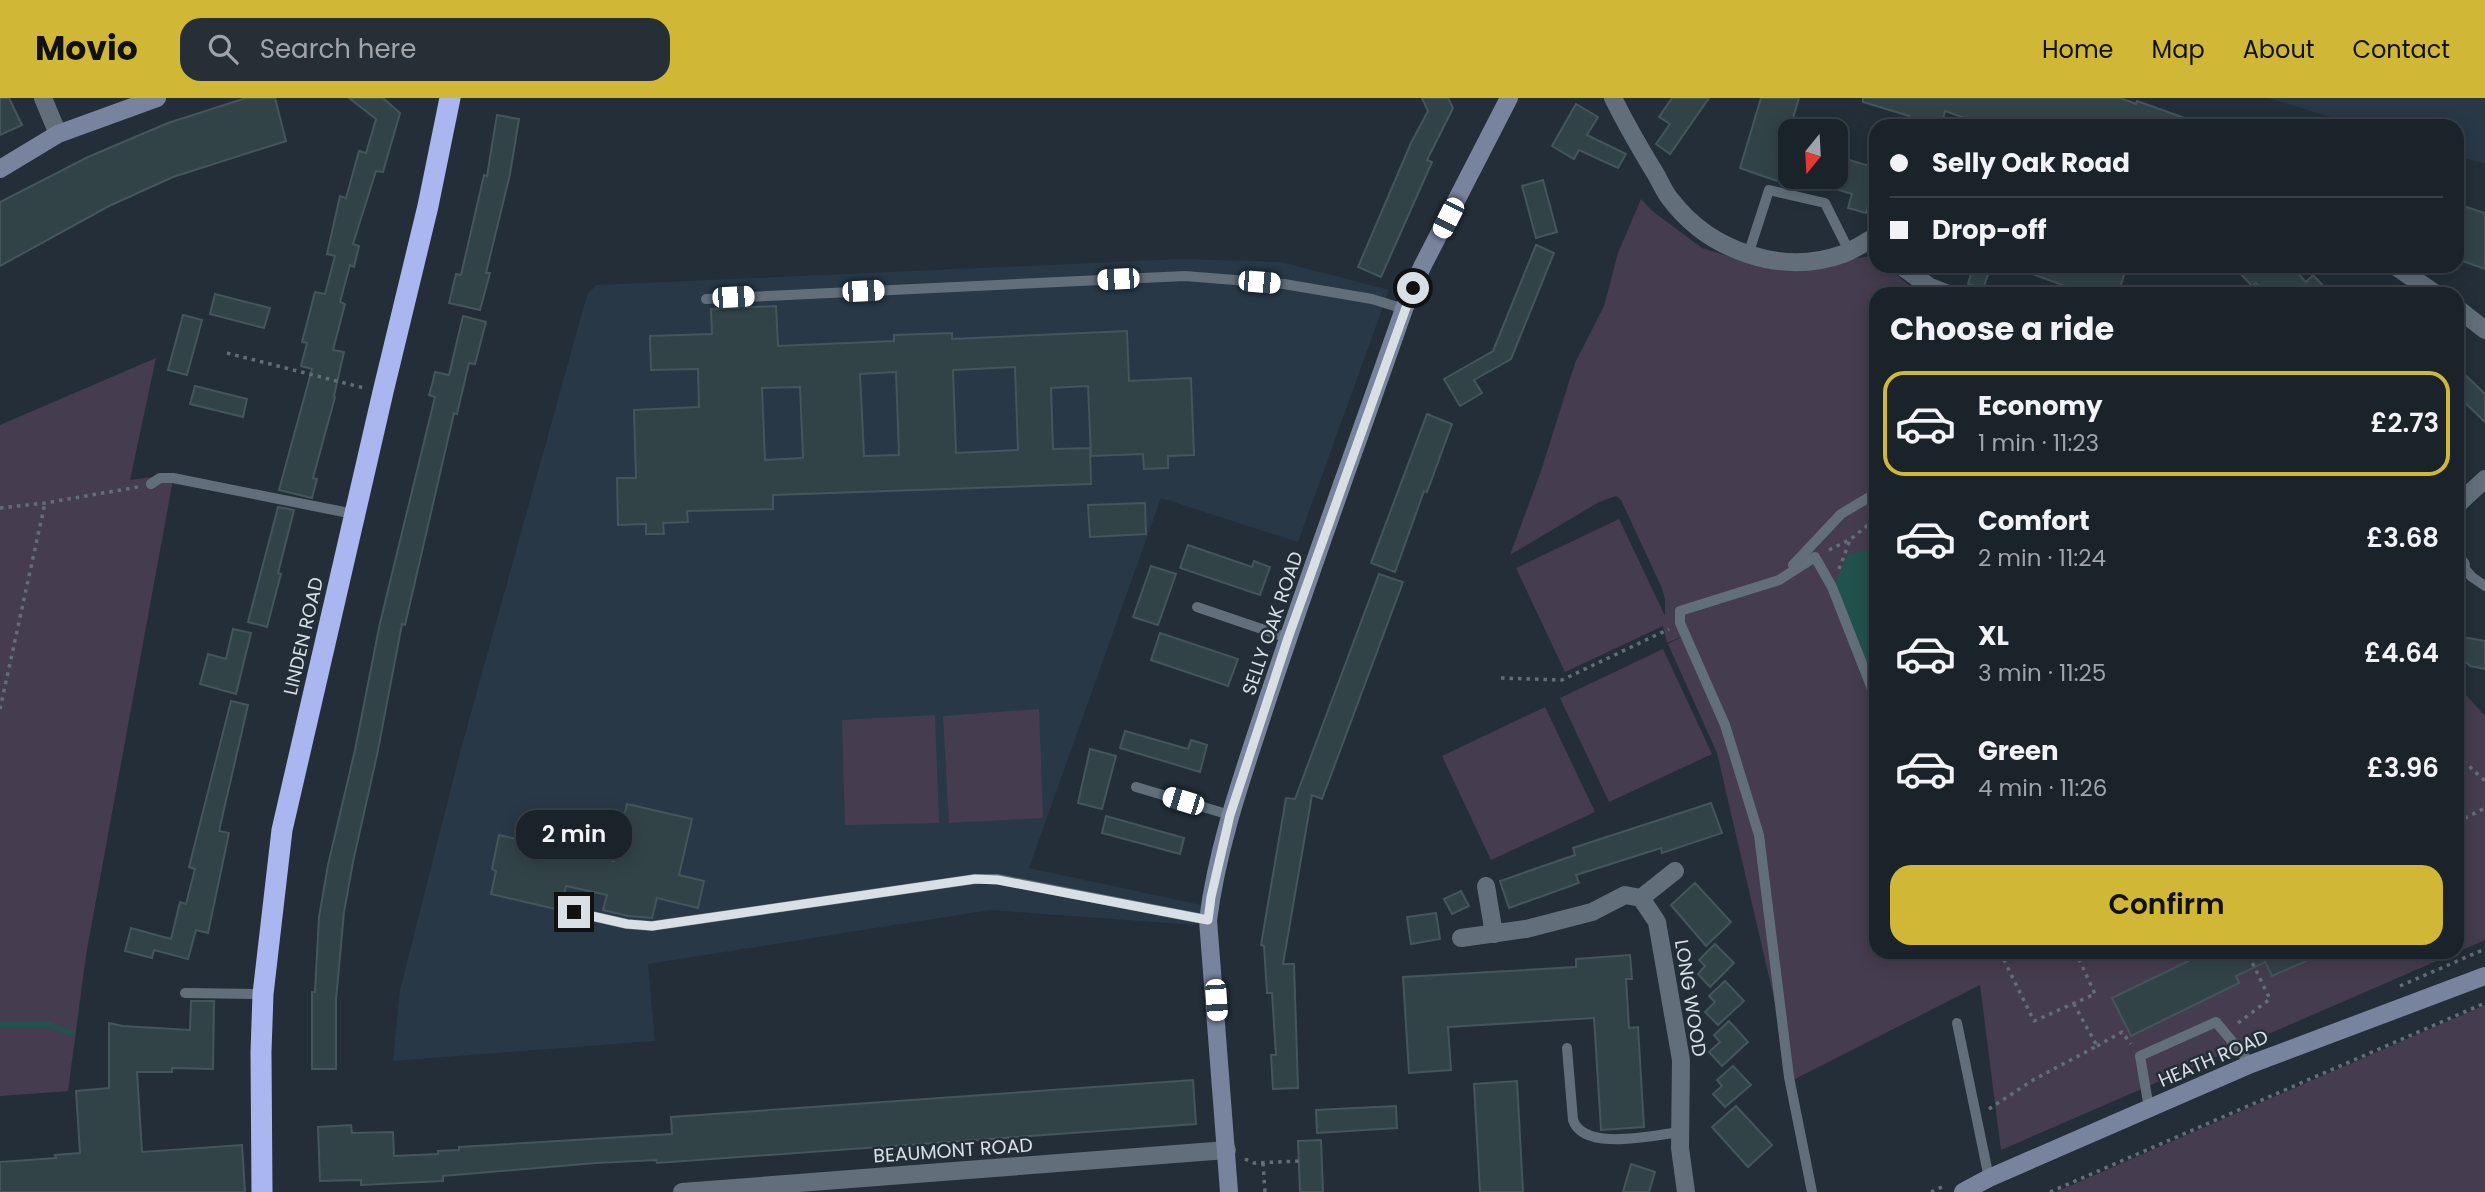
<!DOCTYPE html>
<meta charset="utf-8">
<style>
body{margin:0;font-family:Poppins,sans-serif;background:#272f36;color:#f1f3f6;height:100vh;display:flex;flex-direction:column;font-size:26px;white-space:nowrap}
*{box-sizing:border-box;margin:0}
p{font-size:23px;color:#9fa4a8}
.icon{flex:none;width:38px;height:38px;fill:none;stroke:currentColor;stroke-width:2;stroke-linecap:round;stroke-linejoin:round}
.map{position:relative;flex:1;overflow:hidden}
.panel{position:absolute;left:1869px;top:189px;width:595px;height:672px;display:flex;flex-direction:column;background:#1a222a;border-radius:21px;box-shadow:0 4px 18px #0003,0 0 0 2px #383f47}
.panel>*{flex:none}
.hud{position:absolute;left:1869px;top:21px;width:595px;height:154px;border-radius:21px;box-shadow:0 4px 18px #0003,0 0 0 2px #383f47;display:grid;align-content:center;height:154px;padding:0 21px;background:#1a222a}
.needle{width:46px;rotate:198deg}
.buttons{position:absolute;left:1778px;top:21px;display:grid;gap:14px}
.buttons a{display:grid;place-items:center;width:70px;height:70px;border-radius:14px;background:#1a222a;box-shadow:0 4px 18px #0003,0 0 0 2px #383f47;font-size:35px}
.end{position:absolute;width:32px;height:32px;margin:-16px;border:9px solid #d8e0e6;background:#111;box-shadow:0 0 0 4px #111}
.from{border-radius:50%}
.bubble{position:absolute;height:49px;border-radius:21px;background:#1a222a;box-shadow:0 4px 18px #0003,0 0 0 2px #383f47;font-size:23px;font-weight:600;line-height:49px;text-align:center}
.car{position:absolute;width:21px;height:42px;margin:-21px -10px;border-radius:9px;box-shadow:0 0 5px 2px #0007;background:linear-gradient(#fff 24%,#345 0 40%,#fff 0 76%,#345 0 86%,#fff 0)}
.hud b{display:flex;align-items:center;gap:24px;height:66px;font-size:26px}
.hud b+b{border-top:2px solid #383f47}
.hud i{width:18px;height:18px;background:#f1f3f6}
ul{padding:0;list-style:none}
li{display:flex;align-items:center;gap:21px;height:105px;margin:0 14px 10px;padding:0 7px;border:4px solid transparent;border-radius:21px}
li div{flex:1}
li b{display:block;font-size:26px}
li em{font-style:normal;font-weight:600}
li.selected{border-color:#d0b736}
li>.icon{width:63px;height:63px;stroke-width:1.5}
h2{padding:0 21px;font-size:32px;line-height:84px}
.primary-button{display:flex;gap:14px;margin-top:auto;padding:14px 21px}
.primary-button a{flex:1;height:80px;border-radius:21px;background:#d0b736;color:#111;font-size:28px;font-weight:600;line-height:80px;text-align:center}
header{display:flex;align-items:center;gap:42px;box-sizing:border-box;height:98px;padding:0 35px;background:#d0b736;color:#111}
header strong{font-size:33px}
nav{display:flex;gap:38px;margin-inline-start:auto;font-size:24px}
.search{width:490px;height:63px;background:#272f36;display:flex;align-items:center;gap:18px;box-sizing:border-box;padding:0 24px;border-radius:21px;color:#9fa4a8;font-size:26px}
.map>svg:first-child{display:block}
</style>
<header>
<strong>Movio</strong>
<div class="search"><svg class="icon" aria-label="search" viewBox="0 0 24 24"><circle cx="10" cy="10" r="6"/><path d="M15 15l6 6"/></svg>Search here</div>
<nav><a>Home</a><a>Map</a><a>About</a><a>Contact</a></nav>
</header>
<div class="map">
<svg width="2485" height="1094" viewBox="0 0 2485 1094">
<rect width="100%" height="100%" fill="#232e38"/>
<g fill="#283847">
<polygon points="2268,0 2485,0 2485,66 2457,58 2457,28 2360,28"/>
<polygon points="1183,161 1281,164 1389,192 1298,444 1161,400 1029,770 1201,807 1199,820 1195,827 990,812 648,866 655,943 393,963 400,892 462,647 587,197 596,187"/>
</g>
<g fill="#453d4f">
<polygon points="1641,101 1651,112 1702,150 1769,171 1874,158 1876,160 1876,168 1886,168 1910,188 1927,196 1876,196 1876,854 2457,854 2457,587 2485,618 2485,842 2001,1052 1980,887 1793,982 1717,655 1668,546 1687,536 1667,545 1663,528 1565,574 1516,470 1619,421 1665,518 1665,501 1661,488 1621,402 1616,398 1599,404 1510,457 1541,373 1575,265 1604,208 1618,155"/>
<polygon points="156,260 130,382 174,376 86,857 68,993 0,998 0,327"/>
<polygon points="1663,551 1712,656 1609,704 1560,600"/>
<polygon points="1545,609 1595,714 1491,762 1442,658"/>
<polygon points="1039,611 1043,720 949,725 943,618"/>
<polygon points="935,617 939,725 845,727 842,622"/>
<polygon points="2485,907 2485,1094 2056,1094"/>
</g>
<polygon fill="#22524d" points="1876,449 1876,597 1833,489 1848,457"/>
<g fill="none" stroke-linecap="round" stroke-linejoin="round">
<polyline stroke="#22524d" stroke-width="6" points="0,926 47,926 71,935"/>
</g>
<g fill="#324348" stroke="#44565b" stroke-width="2" fill-rule="evenodd">
<polygon points="0,0 9,0 22,27 0,37"/>
<polygon points="246,0 275,0 286,43 173,79 109,108 0,168 0,104 88,59 168,25"/>
<polygon points="349,0 383,0 400,15 383,74 376,73 353,146 359,148 354,169 350,167 340,204 345,206 333,252 344,254 334,298 335,299 313,380 317,381 312,400 279,392 312,271 301,268 307,245 302,244 315,194 325,196 335,158 327,156 340,98 346,100 359,53 366,55 376,21"/>
<polygon points="1422,0 1448,0 1453,10 1427,62 1432,64 1381,179 1358,169 1411,45 1428,13"/>
<polygon points="1672,0 1709,0 1670,56 1656,46 1670,26 1659,19"/>
<polygon points="1761,0 1799,0 1786,43 1790,44 1790,77 1780,74 1777,83 1740,70"/>
<polygon points="1863,0 2120,0 2136,6 2137,3 2199,25 2199,28 2117,28 2092,20 2089,28 1988,28 1945,13 1941,28 1906,28 1909,18 1863,4"/>
<polygon points="1576,6 1598,19 1587,37 1626,56 1618,70 1579,52 1574,61 1552,48"/>
<polygon points="497,17 519,21 510,76 486,175 490,175 480,212 449,205 456,176 461,177 484,77 487,78"/>
<polygon points="1836,58 1876,70 1876,102 1870,100 1866,115 1848,110 1852,96 1836,91"/>
<polygon points="1543,82 1557,134 1536,140 1522,88"/>
<polygon points="2457,106 2485,115 2485,171 2457,161"/>
<polygon points="1536,147 1554,155 1511,261 1474,282 1482,295 1460,308 1444,281 1493,253"/>
<polygon points="1973,168 1991,168 1983,191 1968,186"/>
<polygon points="2016,168 2107,168 2125,174 2118,196 2066,196 2068,189 2016,170"/>
<polygon points="2233,168 2291,168 2306,184 2313,177 2331,196 2267,196 2256,185 2252,188"/>
<polygon points="215,196 270,210 264,230 210,216"/>
<path d="M776 208 778 248 894 243V237L952 235V241L1127 233 1129 283 1191 280 1194 357 1168 358V370L1144 371 1143 356 1091 358 1088 288 1051 290 1053 351 1090 350 1091 386 773 397V411L687 413 688 424 663 425 664 436H646V426L618 427 617 380H636L634 312 699 309 698 271 651 272 650 238 712 236 711 211ZM1015 269 1018 352 956 355 953 272ZM896 274 899 357 864 358 860 276ZM800 289 803 360 765 362 762 290Z"/>
<polygon points="183,217 202,222 187,277 168,272"/>
<polygon points="463,218 486,224 475,266 469,265 457,316 454,315 405,527 402,526 377,657 353,764 344,814 336,902 336,971 312,971 312,894 315,894 319,819 328,767 355,652 380,525 435,299 429,297 432,287 435,274 449,277"/>
<polygon points="2457,269 2485,296 2485,324 2457,297"/>
<polygon points="195,288 247,301 243,319 190,306"/>
<polygon points="1427,316 1452,326 1427,394 1424,393 1395,474 1371,465"/>
<polygon points="1145,405 1146,436 1090,439 1088,407"/>
<polygon points="278,409 294,412 278,475 281,476 267,529 248,524"/>
<polygon points="1188,447 1252,469 1254,463 1270,469 1260,497 1180,470"/>
<polygon points="1151,468 1176,476 1158,527 1133,519"/>
<polygon points="1379,476 1403,484 1322,701 1312,697 1283,866 1294,866 1298,990 1273,991 1271,957 1276,957 1272,895 1267,895 1264,848 1261,847 1286,700 1295,701"/>
<polygon points="233,531 251,535 236,596 200,586 208,556 226,561"/>
<polygon points="1160,535 1238,561 1228,588 1151,562"/>
<polygon points="2457,538 2485,543 2485,571 2470,568 2457,555"/>
<polygon points="231,603 248,607 219,733 229,735 208,835 196,832 188,861 154,852 152,860 125,853 131,830 171,841 180,804 186,806 195,771 189,769"/>
<polygon points="1125,633 1188,651 1191,642 1207,647 1200,674 1120,650"/>
<polygon points="1090,651 1116,658 1102,711 1078,705"/>
<polygon points="1711,705 1722,735 1662,755 1661,750 1576,777 1579,785 1509,810 1500,783 1575,757 1573,750"/>
<polygon points="627,706 692,721 679,777 704,783 698,810 657,800 652,820 628,818 603,812 607,797 566,788 560,812 491,796 496,773 492,771 499,737 614,763"/>
<polygon points="1106,718 1184,740 1180,756 1102,735"/>
<polygon points="1695,785 1731,824 1706,848 1671,807"/>
<polygon points="1461,793 1469,808 1452,816 1444,801"/>
<polygon points="1436,815 1440,841 1411,846 1407,819"/>
<polygon points="1715,846 1734,865 1710,889 1698,876 1705,868 1699,862"/>
<polygon points="2207,854 2327,854 2272,878 2265,864 2236,878 2239,885 2131,938 2112,900"/>
<polygon points="1630,857 1632,881 1626,881 1629,930 1638,929 1644,1029 1601,1032 1594,920 1448,929 1451,972 1409,975 1403,879 1576,869 1576,861"/>
<polygon points="1725,883 1744,903 1718,927 1705,914 1715,904 1709,898"/>
<polygon points="191,903 214,903 213,971 172,970 172,974 137,974 142,1054 242,1047 245,1094 0,1094 0,1064 56,1060 55,1057 80,1055 76,993 109,990 109,925 123,928 190,932"/>
<polygon points="1729,923 1748,944 1722,968 1709,954 1720,944 1714,937"/>
<polygon points="1733,968 1751,987 1725,1009 1713,996 1722,988 1717,982"/>
<polygon points="1193,982 1196,1026 657,1065 656,1062 596,1065 443,1078 443,1083 361,1087 361,1082 320,1083 318,1029 351,1027 352,1035 393,1034 394,1058 438,1056 438,1053 459,1052 459,1049 672,1036 671,1019"/>
<polygon points="1517,983 1523,1094 1480,1094 1474,986"/>
<polygon points="1396,1008 1397,1030 1317,1035 1316,1012"/>
<polygon points="1736,1008 1772,1047 1748,1069 1712,1029"/>
<polygon points="1321,1042 1323,1094 1300,1094 1298,1043"/>
<polygon points="1631,1066 1655,1074 1649,1094 1623,1094"/>
</g>
<g fill="none" stroke-linecap="round" stroke-linejoin="round">
<g stroke="#646e76" stroke-width="3.5" stroke-dasharray="3.5 5" stroke-linecap="butt">
<polyline points="227,255 364,290"/>
<polyline points="0,410 45,405 138,389"/>
<polyline points="1829,452 1851,441 1869,426 1876,425"/>
<polyline points="1839,471 1850,442"/>
<polyline points="1501,580 1562,582 1669,531"/>
<polyline points="0,611 45,405"/>
<polyline points="2457,657 2485,683"/>
<polyline points="2457,724 2485,710"/>
<polyline points="2000,854 2034,923 2095,896 2078,859 2088,854"/>
<polyline points="2400,888 2485,851"/>
<polyline points="2238,925 2270,901 2247,854"/>
<polyline points="2097,948 2122,934 2131,946"/>
<polyline points="1989,1011 2033,982 2097,948 2074,906"/>
<polyline points="1245,1061 1254,1065 1299,1063"/>
<polyline points="1263,1065 1265,1094"/>
<polyline points="1931,1094 1944,1088"/>
<polyline points="2050,1094 2485,905"/>
</g>
<g stroke="#626f7a" stroke-width="10">
<polyline points="1748,157 1769,92 1825,105 1849,153"/>
<polyline points="706,201 1185,178 1284,186 1372,201 1404,211"/>
<polyline points="151,386 160,380 173,380 354,416"/>
<polyline points="1793,467 1841,416 1876,395"/>
<polyline points="2461,467 2472,479 2485,488"/>
<polyline points="1197,509 1288,540"/>
<polyline points="1136,689 1230,717"/>
<polyline points="574,814 627,826 652,828 975,781 997,781 1208,822"/>
<polyline points="185,895 263,896"/>
<polyline points="1957,925 1989,1080"/>
<path d="M1567 950 1573 1022C1584 1054 1653 1037 1680 1034"/>
<polyline points="2149,1010 2140,958 2216,924 2251,966"/>
<polyline points="1812,1094 1789,979 1759,737 1725,627 1680,525 1680,513 1779,482 1815,459 1832,489 1876,601"/>
</g>
<g stroke="#626f7a" stroke-width="18">
<polyline points="43,0 58,36"/>
<path d="M1613 0C1625 24 1638 47 1652 70 1659 80 1663 93 1671 102 1710 153 1782 178 1843 156 1854 152 1866 144 1876 138"/>
<polyline points="1901,168 1930,189 1948,196"/>
<polyline points="2395,168 2436,196"/>
<polyline points="2457,210 2485,232"/>
<polyline points="2457,407 2485,381"/>
<polyline points="2457,464 2461,467"/>
<polyline points="1486,788 1494,836"/>
<polyline points="1641,800 1675,773"/>
<polyline points="1461,840 1526,831 1592,814 1625,797 1641,800 1657,824 1681,962 1680,1050 1686,1094"/>
<polyline points="682,1094 1227,1052"/>
</g>
<g stroke="#78849d" stroke-width="18">
<polyline points="0,71 58,36 157,0"/>
<path d="M1229 1094 1208 822C1218 744 1245 671 1269 597 1312 468 1359 340 1404 211L1422 169 1509 0"/>
<polyline points="1963,1094 1989,1080 2251,966 2485,878"/>
</g>
<polyline stroke="#aab6f0" stroke-width="21" points="262,1094 261,954 263,896 282,732 383,294 428,108 450,0"/>
</g>
<g fill="none" stroke-linecap="round" stroke-linejoin="round">
<polyline stroke="#d8e0e6" stroke-width="9" points="574,814 627,826 652,828 975,781 998,782 1208,822 1211,799 1230,717 1288,540 1413,190"/>
</g>
<g text-anchor="middle" stroke-width="5" stroke-linejoin="round" paint-order="stroke">
<g font-size="19" fill="#d8e0e6" stroke="#232e38">
<text transform="translate(1272 525) rotate(-71)" y="7">SELLY OAK ROAD</text>
<text transform="translate(303 538) rotate(-77)" y="7">LINDEN ROAD</text>
<text transform="translate(1691 900) rotate(81)" y="7">LONG WOOD</text>
<text transform="translate(2213 960) rotate(-23)" y="7">HEATH ROAD</text>
<text transform="translate(953 1052) rotate(-4)" y="7">BEAUMONT ROAD</text>
</g>
</g>
</svg>
<div class="buttons">
<a><svg class="needle" viewBox="-14 -14 28 28"><path d="M0-13l5 13h-10z" fill="#e53935"/><path d="M0 13l5-13h-10z" fill="#9fa4a8"/></svg></a>
</div>
<i class="end from" style="left:1413px;top:190px"></i>
<i class="end" style="left:574px;top:814px"></i>
<div class="bubble" style="left:516px;top:712px;width:116px">2 min</div>
<i class="car" style="left:1448px;top:120px;rotate:207deg"></i>
<i class="car" style="left:1118px;top:181px;rotate:267deg"></i>
<i class="car" style="left:1259px;top:184px;rotate:95deg"></i>
<i class="car" style="left:863px;top:193px;rotate:87deg"></i>
<i class="car" style="left:733px;top:199px;rotate:87deg"></i>
<i class="car" style="left:1183px;top:703px;rotate:287deg"></i>
<i class="car" style="left:1216px;top:902px;rotate:176deg"></i>
<div class="hud">
<b><i class="from"></i>Selly Oak Road</b>
<b><i></i>Drop-off</b>
</div>
<section class="panel">
<h2>Choose a ride</h2>
<ul>
<li class="selected"><svg class="icon" aria-label="car" viewBox="0 0 24 24"><path d="M5 17H2v-5l4-1 3-4h7l3 4 3 1v5h-3M9 17h6M6 11h13"/><circle cx="7" cy="17" r="2"/><circle cx="17" cy="17" r="2"/></svg><div><b>Economy</b><p>1 min · 11:23</p></div><em>£2.73</em></li>
<li><svg class="icon" aria-label="car" viewBox="0 0 24 24"><path d="M5 17H2v-5l4-1 3-4h7l3 4 3 1v5h-3M9 17h6M6 11h13"/><circle cx="7" cy="17" r="2"/><circle cx="17" cy="17" r="2"/></svg><div><b>Comfort</b><p>2 min · 11:24</p></div><em>£3.68</em></li>
<li><svg class="icon" aria-label="car" viewBox="0 0 24 24"><path d="M5 17H2v-5l4-1 3-4h7l3 4 3 1v5h-3M9 17h6M6 11h13"/><circle cx="7" cy="17" r="2"/><circle cx="17" cy="17" r="2"/></svg><div><b>XL</b><p>3 min · 11:25</p></div><em>£4.64</em></li>
<li><svg class="icon" aria-label="car" viewBox="0 0 24 24"><path d="M5 17H2v-5l4-1 3-4h7l3 4 3 1v5h-3M9 17h6M6 11h13"/><circle cx="7" cy="17" r="2"/><circle cx="17" cy="17" r="2"/></svg><div><b>Green</b><p>4 min · 11:26</p></div><em>£3.96</em></li>
</ul>
<div class="primary-button"><a>Confirm</a></div>
</section>
</div>
